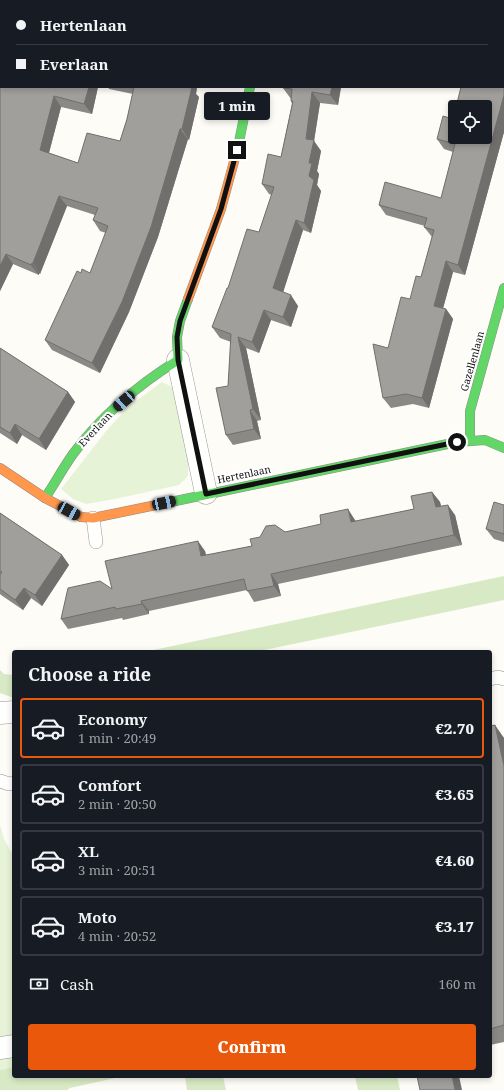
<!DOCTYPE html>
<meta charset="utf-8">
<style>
body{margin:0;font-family:"Noto Serif",serif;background:#242831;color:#f1f3f6;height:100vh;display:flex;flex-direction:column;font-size:15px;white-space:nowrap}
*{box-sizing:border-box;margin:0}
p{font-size:13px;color:#9ea1a6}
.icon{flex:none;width:22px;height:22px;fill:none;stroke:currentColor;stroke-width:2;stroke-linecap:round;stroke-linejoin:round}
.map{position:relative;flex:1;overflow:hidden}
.sheet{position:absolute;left:12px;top:650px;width:480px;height:428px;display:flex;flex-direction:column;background:#171b24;border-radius:4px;box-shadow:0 2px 6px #0003}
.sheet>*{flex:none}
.hud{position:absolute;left:0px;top:0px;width:504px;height:88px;box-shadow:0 2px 6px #0003;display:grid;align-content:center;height:88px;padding:0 16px;background:#171b24}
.controls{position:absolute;left:448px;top:100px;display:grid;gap:8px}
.controls a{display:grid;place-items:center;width:44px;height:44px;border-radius:4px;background:#171b24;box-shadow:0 2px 6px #0003;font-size:20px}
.end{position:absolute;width:18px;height:18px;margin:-9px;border:5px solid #111;background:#fff;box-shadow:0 0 0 2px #fff}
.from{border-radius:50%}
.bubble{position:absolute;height:28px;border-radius:4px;background:#171b24;box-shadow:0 2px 6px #0003;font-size:13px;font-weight:800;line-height:28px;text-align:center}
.car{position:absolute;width:12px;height:24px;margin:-12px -6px;border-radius:5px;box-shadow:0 0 3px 1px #0007;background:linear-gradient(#222 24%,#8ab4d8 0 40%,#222 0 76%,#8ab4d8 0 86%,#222 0)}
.hud b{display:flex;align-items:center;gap:14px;height:38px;font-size:15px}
.hud b+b{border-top:1px solid #363941}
.hud i{width:10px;height:10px;background:#f1f3f6}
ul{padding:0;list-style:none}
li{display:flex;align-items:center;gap:12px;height:60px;margin:0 8px 6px;padding:0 8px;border:2px solid #363941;border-radius:4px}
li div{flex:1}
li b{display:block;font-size:15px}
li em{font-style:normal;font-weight:800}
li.active{border-color:#ea580c}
li>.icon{width:36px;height:36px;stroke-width:1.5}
h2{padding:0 16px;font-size:18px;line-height:48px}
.pay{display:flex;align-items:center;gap:10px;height:44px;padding:0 16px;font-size:15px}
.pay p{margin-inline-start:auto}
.primary-button{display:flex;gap:8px;margin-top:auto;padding:8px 16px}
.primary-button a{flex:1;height:46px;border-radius:4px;background:#ea580c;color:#fff;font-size:16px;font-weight:800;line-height:46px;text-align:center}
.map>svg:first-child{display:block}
</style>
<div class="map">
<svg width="504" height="1090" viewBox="0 0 504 1090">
<rect width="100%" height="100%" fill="#fdfcf7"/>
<g fill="#e7f3d7">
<polygon points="162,382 174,388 188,460 188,476 179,485 115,499 86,504 73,499 61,489 107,430 128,407"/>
<polygon points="0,825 4,839 14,857 14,1067 0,1070"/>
</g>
<g fill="#d8eac5">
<polygon points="504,576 504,600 255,652 144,652"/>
<polygon points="0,670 4,674 14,675 14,698 0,693"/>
<polygon points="14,1067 14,1076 124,1076 70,1088 67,1090 0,1090 0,1070"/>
<polygon points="183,1076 223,1076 226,1090 187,1090 185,1077"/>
<polygon points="355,1076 397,1076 400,1090 358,1090"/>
</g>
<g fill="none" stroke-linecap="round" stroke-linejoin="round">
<defs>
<g id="lane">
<polyline points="93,518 96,542"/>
<polyline points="490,679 498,677 504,679"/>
<polyline points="0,781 9,784 14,783"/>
</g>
<g id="street">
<polyline points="262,1 262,0"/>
<polyline points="178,360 206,493"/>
<polyline points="0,713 14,712"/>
<polyline points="0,1048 14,1046"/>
</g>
<g id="fast">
<polyline points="238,147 250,87"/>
<polyline points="470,440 470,411 504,288"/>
<path d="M45 498C55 483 63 468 73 454 101 416 138 385 178 360L177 337 180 321 188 299"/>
<polyline points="166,503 457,442 485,440 504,448"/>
</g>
<g id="slow">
<polyline points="188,299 221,209 238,147"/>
<polyline points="0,468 45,498 81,517 93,518 166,503"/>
</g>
</defs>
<use href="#lane" stroke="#979795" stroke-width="14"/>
<use href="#street" stroke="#979795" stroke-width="23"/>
<use href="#fast" stroke="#8e8d8b" stroke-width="10"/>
<use href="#slow" stroke="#8e8d8b" stroke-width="10"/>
<use href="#lane" stroke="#fffffe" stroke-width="13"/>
<use href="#street" stroke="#fffffe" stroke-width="22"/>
<use href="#fast" stroke="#63d668" stroke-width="9"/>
<use href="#slow" stroke="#ff974d" stroke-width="9"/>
</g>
<g fill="#8a8986">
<polygon points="405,0 504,0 504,10 503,10 503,1 405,1"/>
<polygon points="503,57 504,58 504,132 465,275 453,272 443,308 446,309 453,319 429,408 413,404 391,408 383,398 388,348 410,299 421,277 432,237 424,227 425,226 386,215 379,205 441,198 453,152 444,149 437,139 453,119 503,87"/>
<polygon points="0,84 1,87 98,87 92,114 61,107 49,153 78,163 120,141 127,119 133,94 109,89 108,87 197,87 196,94 199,97 189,140 188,139 158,237 129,312 100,373 52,350 45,340 81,273 90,273 106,233 100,231 93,220 95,215 67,206 40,274 39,273 39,275 13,264 0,291"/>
<polygon points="283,87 341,87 338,105 320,103 314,141 321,151 317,171 319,174 317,185 321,191 311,233 303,230 283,292 298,306 291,327 271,320 259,353 246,348 261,420 257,421 261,439 233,445 226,435 228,386 231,342 220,338 212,327 228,288 259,232 272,195 269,194 262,184 281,157 292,104 291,101 291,99 283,88"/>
<polygon points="0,348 68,392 75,402 46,450 22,435 17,444 0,433"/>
<polygon points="432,492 440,502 441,506 455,515 462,545 278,584 281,596 254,602 247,590 149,611 149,614 123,620 122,618 68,629 61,619 112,589 205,551 206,555 252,546 285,532 355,520 356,521 414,509"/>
<polygon points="504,505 504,542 494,539 486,529"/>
<polygon points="0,513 62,555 69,565 42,606 31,598 23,610 1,595 0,594"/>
<polygon points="490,726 504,738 504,1042 490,1045"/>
</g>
<g fill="#716f6d">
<polygon points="73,0 81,0 81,1 72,1"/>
<rect x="204" y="0" width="8" height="1"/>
<polygon points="501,0 504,0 504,5 503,3 503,1 501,1"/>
<polygon points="503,14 504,21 504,25 503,24"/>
<polygon points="503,57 504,58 504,84 503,87"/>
<polygon points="89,87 98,87 92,114 84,104"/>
<polygon points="189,87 197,87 196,94 199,97 189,140 182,129"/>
<polygon points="332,87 341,87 338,105 330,95"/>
<polygon points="312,92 320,103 314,141 321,151 317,171 319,174 317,185 321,191 311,233 304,223 309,176 309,163 306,139"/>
<polygon points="504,95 504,132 465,275 458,265"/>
<polygon points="54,96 61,107 47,160 40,150"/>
<polygon points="180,129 188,139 158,237 129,312 100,373 92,363"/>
<polygon points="59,196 67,206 40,274 33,263"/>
<polygon points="296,220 303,230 281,299 273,288"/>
<polygon points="6,254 13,264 0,291 0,266"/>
<polygon points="446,261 453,272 441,316 434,306"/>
<polygon points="32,263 39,273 39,275 31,265"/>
<polygon points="291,295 298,306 291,327 283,317"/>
<polygon points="446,309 453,319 429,408 422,398"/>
<polygon points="264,310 271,320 259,353 252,342"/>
<polygon points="238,337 246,348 261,420 253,409"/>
<polygon points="68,392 75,402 46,450 39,439"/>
<polygon points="250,410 257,421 261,439 254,429"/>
<polygon points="15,424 22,435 17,444 10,433"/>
<polygon points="432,492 440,502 443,518 436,507"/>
<polygon points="448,505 455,515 462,545 454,535"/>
<polygon points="348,509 355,520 358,532 351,522"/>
<polygon points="198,541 205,551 208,566 201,556"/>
<polygon points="62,555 69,565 42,606 35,595"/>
<polygon points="271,574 278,584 281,596 274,586"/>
<polygon points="24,588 31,598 23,610 15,600"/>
<polygon points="141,601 149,611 149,614 142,604"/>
<polygon points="495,725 504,738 504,766"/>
<polygon points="452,1076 459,1076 462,1090 455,1090"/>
</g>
<g fill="#a19f9c" stroke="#716f6d">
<polygon points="20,0 73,0 72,1 20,1"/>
<polygon points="148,0 204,0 204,1 147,1"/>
<polygon points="295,0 330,0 337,1 295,1"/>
<polygon points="405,0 425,0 419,1 405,1"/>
<polygon points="455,0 496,0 496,1 456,1"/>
<polygon points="503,80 504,81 504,95 458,265 446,261 434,306 446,309 422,398 406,394 383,398 373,344 388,348 401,297 410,299 416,276 421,277 434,230 424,227 427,218 379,205 385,182 441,198 455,144 437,139 443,116 453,119 455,110 455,137 485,137 485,107 456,107 461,87 503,87"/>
<polygon points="0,84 1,84 1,87 89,87 84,104 54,96 40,150 78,163 87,133 120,141 127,119 134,87 192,87 182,129 180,129 151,227 122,302 92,363 45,340 77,271 81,273 82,269 90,273 108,226 93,220 98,208 59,196 33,263 32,263 31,265 6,254 0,266"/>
<polygon points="283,87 332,87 330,95 312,92 306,139 314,140 309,163 312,163 309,176 314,180 304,223 296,220 273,288 291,295 283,317 264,310 252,342 238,337 253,409 250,410 254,429 226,435 216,388 228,386 231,334 212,327 227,288 228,288 247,229 259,232 274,187 262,184 268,154 281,157 293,101 291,101 292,89 283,88"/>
<polygon points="0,348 68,392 39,439 15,424 10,433 0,427"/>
<polygon points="432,492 436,507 448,505 454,535 271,574 274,586 247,591 244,579 141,601 142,604 116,609 115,607 61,619 68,588 100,581 112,589 105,561 198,541 201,556 252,546 250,539 260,537 266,526 275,525 285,532 321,524 320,515 348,509 351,522 414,509 411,496"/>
<polygon points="494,502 504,505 504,534 486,529"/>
<polygon points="0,513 62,555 35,595 24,588 15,600 0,589 0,575 2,572 0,571"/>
<polygon points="495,725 504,766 504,1025 490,1029 490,726"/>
<polygon points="417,1076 452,1076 455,1090 420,1090"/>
</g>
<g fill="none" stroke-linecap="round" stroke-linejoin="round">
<polyline stroke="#111" stroke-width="5" points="237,150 221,209 180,321 177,337 178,360 206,494 457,442"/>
</g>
<g text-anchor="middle" stroke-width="4" stroke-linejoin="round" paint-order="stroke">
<g font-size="10" fill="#111" stroke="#fff">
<text transform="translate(472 361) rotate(-74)" y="4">Gazellenlaan</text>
<text transform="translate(95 429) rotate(-47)" y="4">Everlaan</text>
<text transform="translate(244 474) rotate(-12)" y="4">Hertenlaan</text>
</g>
</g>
</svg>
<div class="controls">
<a><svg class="icon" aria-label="locate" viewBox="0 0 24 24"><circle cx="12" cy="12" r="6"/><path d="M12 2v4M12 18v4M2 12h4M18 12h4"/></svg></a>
</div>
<i class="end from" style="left:457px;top:442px"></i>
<i class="end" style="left:237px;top:150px"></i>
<div class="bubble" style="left:204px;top:92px;width:66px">1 min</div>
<i class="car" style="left:124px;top:401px;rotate:229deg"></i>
<i class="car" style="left:164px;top:503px;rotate:78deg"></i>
<i class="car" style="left:69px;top:511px;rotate:119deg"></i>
<div class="hud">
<b><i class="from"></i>Hertenlaan</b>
<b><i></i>Everlaan</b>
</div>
<section class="sheet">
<h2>Choose a ride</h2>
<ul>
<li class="active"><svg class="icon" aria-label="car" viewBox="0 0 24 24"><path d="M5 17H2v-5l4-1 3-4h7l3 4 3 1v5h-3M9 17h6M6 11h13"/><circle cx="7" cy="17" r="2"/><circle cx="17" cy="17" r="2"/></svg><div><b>Economy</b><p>1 min · 20:49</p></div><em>€2.70</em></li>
<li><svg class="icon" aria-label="car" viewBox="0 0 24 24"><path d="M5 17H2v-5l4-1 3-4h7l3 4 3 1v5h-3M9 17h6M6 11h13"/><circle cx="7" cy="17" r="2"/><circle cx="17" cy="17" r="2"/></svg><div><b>Comfort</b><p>2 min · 20:50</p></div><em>€3.65</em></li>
<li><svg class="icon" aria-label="car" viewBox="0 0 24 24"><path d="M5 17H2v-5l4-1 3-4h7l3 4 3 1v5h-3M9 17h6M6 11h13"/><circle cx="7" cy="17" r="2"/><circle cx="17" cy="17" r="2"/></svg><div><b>XL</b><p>3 min · 20:51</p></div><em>€4.60</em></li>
<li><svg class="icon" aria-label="car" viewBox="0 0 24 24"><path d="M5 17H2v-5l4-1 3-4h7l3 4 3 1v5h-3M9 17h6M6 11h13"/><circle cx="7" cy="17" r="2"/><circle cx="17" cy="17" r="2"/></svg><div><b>Moto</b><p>4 min · 20:52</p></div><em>€3.17</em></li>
</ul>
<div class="pay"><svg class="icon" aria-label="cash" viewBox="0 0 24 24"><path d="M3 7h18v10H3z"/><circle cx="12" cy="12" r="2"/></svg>Cash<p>160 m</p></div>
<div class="primary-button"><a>Confirm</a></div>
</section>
</div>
